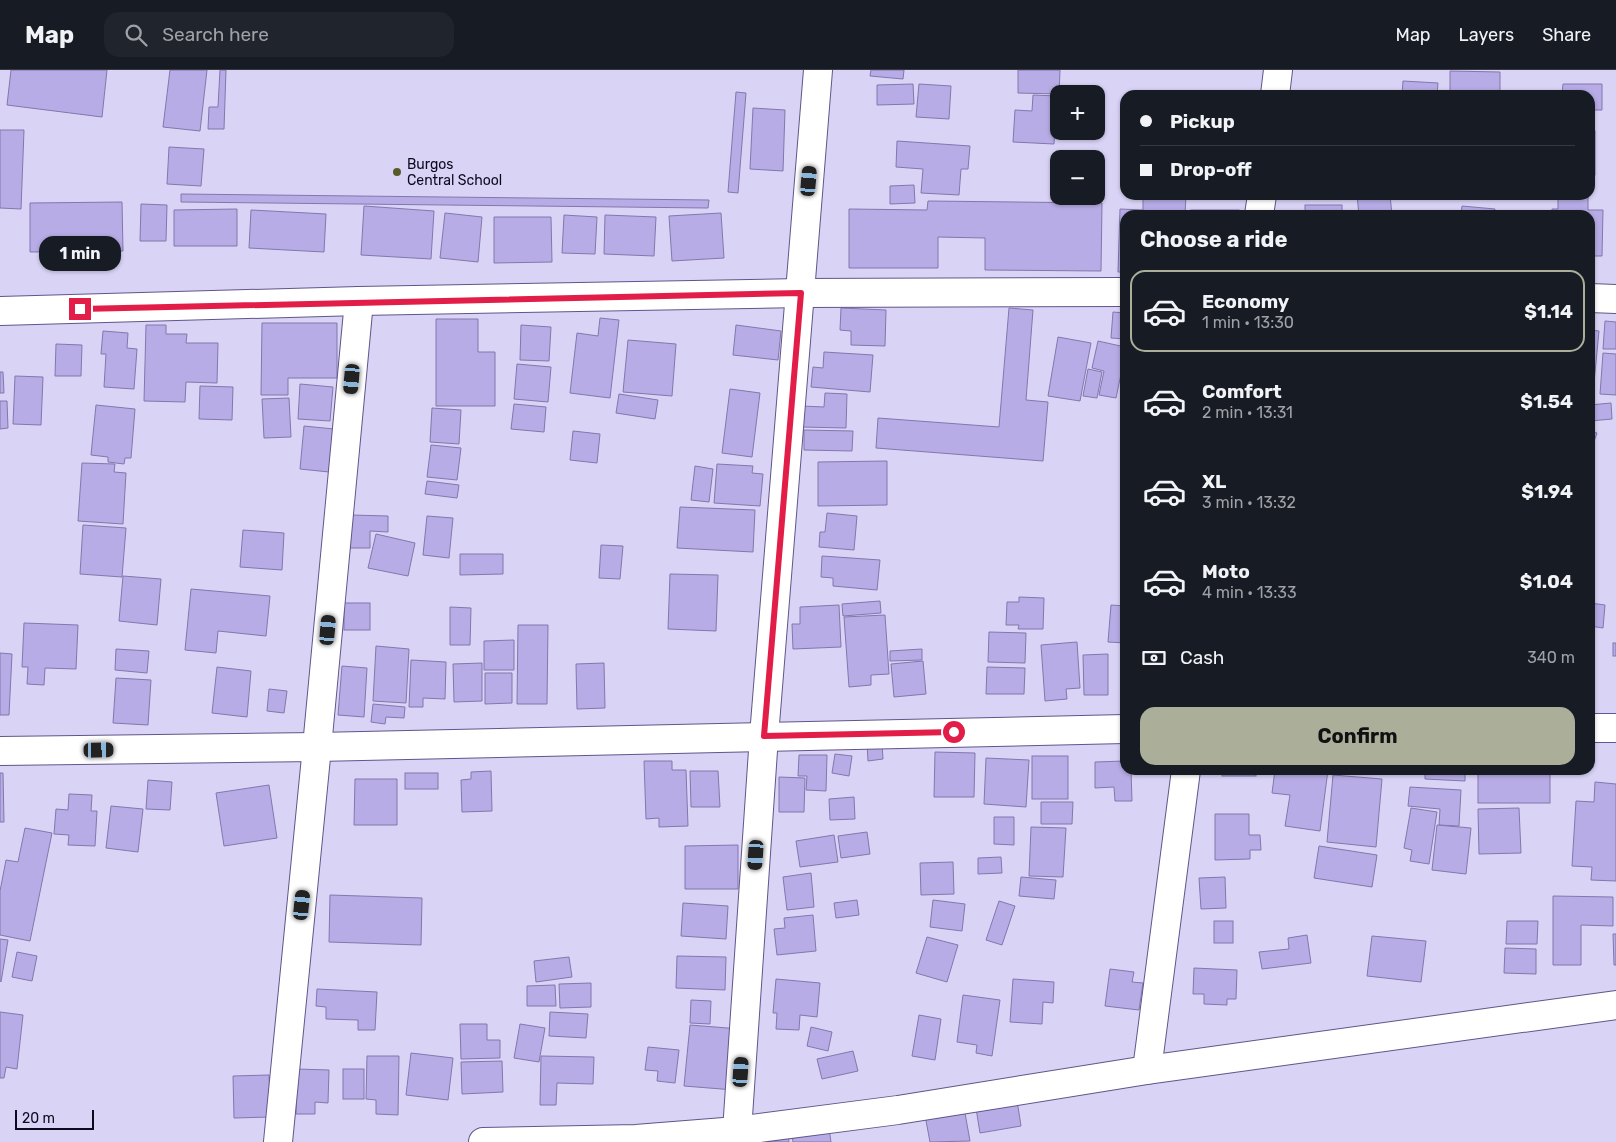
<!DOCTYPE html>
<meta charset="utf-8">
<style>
body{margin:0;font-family:Rubik,sans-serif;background:#20242c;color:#f1f3f6;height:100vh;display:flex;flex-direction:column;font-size:19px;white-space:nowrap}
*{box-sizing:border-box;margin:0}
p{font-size:16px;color:#9ea1a6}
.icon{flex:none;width:28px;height:28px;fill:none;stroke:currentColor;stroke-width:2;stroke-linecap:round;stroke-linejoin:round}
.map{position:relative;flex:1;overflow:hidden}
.details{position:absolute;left:1120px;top:140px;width:475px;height:565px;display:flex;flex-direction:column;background:#171b24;border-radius:15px;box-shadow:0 1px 4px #0004}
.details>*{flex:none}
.banner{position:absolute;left:1120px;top:20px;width:475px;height:110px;border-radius:15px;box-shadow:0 1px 4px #0004;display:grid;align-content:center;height:110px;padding:0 20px;background:#171b24}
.fabs{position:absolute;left:1050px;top:15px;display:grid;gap:10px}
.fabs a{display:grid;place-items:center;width:55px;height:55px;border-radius:10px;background:#171b24;box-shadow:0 1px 4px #0004;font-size:25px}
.scale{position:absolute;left:15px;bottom:12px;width:79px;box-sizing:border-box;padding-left:5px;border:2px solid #0e091d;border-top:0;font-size:14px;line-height:18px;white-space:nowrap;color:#0e091d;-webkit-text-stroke:4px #d9d3f6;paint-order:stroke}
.end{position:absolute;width:22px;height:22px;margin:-11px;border:6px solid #e11d48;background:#fff;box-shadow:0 0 0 2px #fff}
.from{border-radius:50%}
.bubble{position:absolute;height:35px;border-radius:15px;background:#171b24;box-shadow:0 1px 4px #0004;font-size:16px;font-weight:700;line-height:35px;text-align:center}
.car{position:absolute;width:15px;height:30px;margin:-15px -8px;border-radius:6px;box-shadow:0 0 4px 1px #0007;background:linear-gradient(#222 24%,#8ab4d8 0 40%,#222 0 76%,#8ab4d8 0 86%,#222 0)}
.banner b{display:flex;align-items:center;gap:18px;height:48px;font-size:19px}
.banner b+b{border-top:1px solid #363941}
.banner i{width:12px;height:12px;background:#f1f3f6}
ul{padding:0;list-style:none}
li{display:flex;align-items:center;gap:15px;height:82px;margin:0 10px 8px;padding:0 10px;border:2px solid transparent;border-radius:15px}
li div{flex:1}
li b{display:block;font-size:19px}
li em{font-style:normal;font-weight:700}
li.active{border-color:#abaf9a}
li>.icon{width:45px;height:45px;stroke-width:1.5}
h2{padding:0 20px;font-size:22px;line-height:60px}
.pay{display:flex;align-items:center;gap:12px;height:55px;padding:0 20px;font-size:19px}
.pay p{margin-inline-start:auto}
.action{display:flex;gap:10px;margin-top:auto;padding:10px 20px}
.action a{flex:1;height:58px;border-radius:15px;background:#abaf9a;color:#111;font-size:20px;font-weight:700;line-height:58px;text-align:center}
header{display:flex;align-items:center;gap:30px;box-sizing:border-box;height:70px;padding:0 25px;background:#171b24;border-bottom:1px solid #363941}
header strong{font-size:24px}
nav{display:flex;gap:28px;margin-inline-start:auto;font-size:18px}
.search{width:350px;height:45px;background:#20242c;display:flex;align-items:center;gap:12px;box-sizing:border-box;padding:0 18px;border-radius:15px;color:#9ea1a6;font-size:19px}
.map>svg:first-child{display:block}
</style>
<header>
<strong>Map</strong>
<div class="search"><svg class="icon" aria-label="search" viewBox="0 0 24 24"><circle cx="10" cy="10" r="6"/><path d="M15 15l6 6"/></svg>Search here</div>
<nav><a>Map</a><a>Layers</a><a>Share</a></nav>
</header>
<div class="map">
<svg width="1616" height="1072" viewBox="0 0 1616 1072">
<rect width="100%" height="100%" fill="#d9d3f6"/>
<g fill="#b8ace6" stroke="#8377ad">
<polygon points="11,0 107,0 102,47 7,35"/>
<polygon points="170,0 207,0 200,61 163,57"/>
<polygon points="220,0 226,0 224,59 208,59 209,37 218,37"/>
<polygon points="871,0 904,0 903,9 870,6"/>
<polygon points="1018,0 1060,0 1059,24 1018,23"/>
<polygon points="1450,1 1500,2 1500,23 1450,24"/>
<polygon points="1403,11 1438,13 1437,25 1402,25"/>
<polygon points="913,14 914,34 877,35 877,15"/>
<polygon points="919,14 951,16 949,49 916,47"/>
<polygon points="1563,14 1602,14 1602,40 1590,40 1590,25 1562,25"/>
<polygon points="736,22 746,23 738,123 728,122"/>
<polygon points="1033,25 1057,26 1054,74 1013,72 1015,40 1032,41"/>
<polygon points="753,38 785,40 783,101 750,99"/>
<polygon points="0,60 24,60 21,139 0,138"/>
<rect x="1590" y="61" width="5" height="44"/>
<polygon points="897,71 970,76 968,99 961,99 959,125 921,123 923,99 896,97"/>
<polygon points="169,77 204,79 201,116 167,114"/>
<polygon points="914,115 915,133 890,134 890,116"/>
<polygon points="181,124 709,130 708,138 181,132"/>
<polygon points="1143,125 1186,125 1185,145 1125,145 1125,202 1118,202 1120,139 1143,140"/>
<polygon points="1357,125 1390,125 1392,145 1359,145"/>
<polygon points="1558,125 1588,125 1588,140 1603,140 1602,186 1590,186 1590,145 1552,145 1552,139 1558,139"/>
<polygon points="928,131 1102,133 1101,201 985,200 985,168 938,167 938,198 849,198 849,139 927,140"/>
<polygon points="122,132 123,181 30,182 30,133"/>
<polygon points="141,134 167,135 166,171 140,171"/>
<rect x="1305" y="135" width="37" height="10"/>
<polygon points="364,136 434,141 431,189 361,185"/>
<polygon points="1462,136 1495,139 1494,145 1461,145"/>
<polygon points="237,139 237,176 174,176 174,140"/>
<polygon points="251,140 326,144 324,182 249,178"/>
<rect x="1191" y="140" width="48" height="5"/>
<polygon points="1533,141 1533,145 1499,145 1499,142"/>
<polygon points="445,143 482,147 478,192 440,188"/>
<polygon points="721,143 724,188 672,191 669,146"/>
<polygon points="564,145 597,147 595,184 562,183"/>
<polygon points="605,145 656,147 654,186 604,184"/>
<polygon points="494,147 551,147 552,192 494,193"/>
<polygon points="841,238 886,240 885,276 851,275 851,261 840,260"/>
<polygon points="1009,238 1033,240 1026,330 1048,332 1043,391 876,378 878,348 999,357"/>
<polygon points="1113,242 1125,243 1125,269 1111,268"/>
<polygon points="600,248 619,250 610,328 570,323 577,263 598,266"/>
<polygon points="436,249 478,249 478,282 495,282 495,336 436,336"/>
<polygon points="1605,251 1616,252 1616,279 1603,279"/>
<polygon points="262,253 337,253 337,308 288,308 288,325 261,325"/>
<polygon points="146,255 166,255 166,264 187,264 186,273 218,273 217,313 186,312 185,332 144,331"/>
<polygon points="521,255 551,257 549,291 520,290"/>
<polygon points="736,255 781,261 778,290 733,285"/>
<polygon points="1590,260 1599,261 1594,313 1590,312"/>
<polygon points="103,261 128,263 127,278 137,279 134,319 104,317 106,284 101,284"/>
<polygon points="1058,267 1091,273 1080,331 1048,326"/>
<polygon points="628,270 676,274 672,326 623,322"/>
<polygon points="1098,271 1125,277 1125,285 1116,328 1099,325 1104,301 1092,298"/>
<polygon points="56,274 82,275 81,306 55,306"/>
<polygon points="824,282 873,285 870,322 811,317 813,297 823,298"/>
<polygon points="1603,283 1616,284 1616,325 1600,324"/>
<polygon points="517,294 551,297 548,332 514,329"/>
<polygon points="1088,299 1102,302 1097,328 1083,326"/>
<polygon points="0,302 3,302 4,323 0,323"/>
<polygon points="15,306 43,307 41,355 13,354"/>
<polygon points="300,314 333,317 330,351 298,349"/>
<polygon points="200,316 233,317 232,350 199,349"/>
<polygon points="730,319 760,323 752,387 722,383"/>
<polygon points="825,323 847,324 846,358 802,357 802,336 824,337"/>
<polygon points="619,324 658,330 655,349 616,343"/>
<polygon points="289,328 291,367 264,368 262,329"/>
<polygon points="0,331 7,331 8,358 0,359"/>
<polygon points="1611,333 1612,349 1590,351 1590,335"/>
<polygon points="514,334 546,337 544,362 511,359"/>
<polygon points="96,335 135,339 131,388 125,388 124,394 108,392 108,387 91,385"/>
<polygon points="432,338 461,340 459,374 430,372"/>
<polygon points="304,356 334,359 329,402 300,399"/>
<polygon points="804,360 853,361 852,381 804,380"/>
<polygon points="1590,360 1597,363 1592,377 1590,376"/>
<polygon points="573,361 600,364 597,393 570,390"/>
<polygon points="431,375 461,378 457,410 427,407"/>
<polygon points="887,391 887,435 818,436 818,392"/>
<polygon points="82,393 115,394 114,402 126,403 123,454 78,451"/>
<polygon points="717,394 753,396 752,403 763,404 760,436 714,433"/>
<polygon points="695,396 713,399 709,432 691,430"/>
<polygon points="427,411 459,415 457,428 425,424"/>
<polygon points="680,437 755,440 753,482 677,478"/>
<polygon points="827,443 857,446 854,480 819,477 820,462 825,462"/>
<polygon points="351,445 388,446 388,462 370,461 370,478 350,478"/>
<polygon points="427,446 453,448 449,488 423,485"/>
<polygon points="83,455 126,458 122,507 80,504"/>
<polygon points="243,460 284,463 282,500 240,497"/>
<polygon points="376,464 415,473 408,506 368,498"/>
<polygon points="601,475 623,476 620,509 599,508"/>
<polygon points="460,484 503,484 503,504 460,505"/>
<polygon points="822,486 880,490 877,520 833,516 833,508 821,507"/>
<polygon points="670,504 718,505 716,561 668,559"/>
<polygon points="123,506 161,509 157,555 119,551"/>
<polygon points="191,519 270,526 266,566 218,561 216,583 185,580"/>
<polygon points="1019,527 1044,528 1043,559 1018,559 1019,555 1006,555 1007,532 1019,532"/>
<polygon points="880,531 881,543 843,546 842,534"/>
<rect x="344" y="533" width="26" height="27"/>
<polygon points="1590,533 1605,535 1603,558 1590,556"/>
<polygon points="839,535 841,577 793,579 792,554 800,554 800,537"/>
<polygon points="1111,535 1125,536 1125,573 1108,572"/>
<polygon points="450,537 471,538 470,575 450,575"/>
<polygon points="885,545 889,604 871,605 871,615 849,617 844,547"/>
<polygon points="24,553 78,555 76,599 45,598 44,615 27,614 28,597 22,597"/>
<polygon points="518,555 548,555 547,634 517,634"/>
<polygon points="989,562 1026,563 1025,593 988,592"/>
<polygon points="514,570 514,600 484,600 484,571"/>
<polygon points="1077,572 1080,618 1066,619 1067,629 1045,631 1041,575"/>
<rect x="1613" y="573" width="3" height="13"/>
<polygon points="376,576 409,579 406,633 373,631"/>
<polygon points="116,579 149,581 147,603 115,600"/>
<polygon points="922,579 922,590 890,591 890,581"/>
<polygon points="0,583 12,584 9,645 0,645"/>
<polygon points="1108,584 1108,625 1084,625 1083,585"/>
<polygon points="411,590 446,592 445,629 423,628 423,637 409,637"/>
<polygon points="923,591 926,624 894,627 891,594"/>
<polygon points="482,593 482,631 454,632 453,594"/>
<polygon points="604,593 605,638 577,639 576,594"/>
<polygon points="1590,594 1594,594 1590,623"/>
<polygon points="342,596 367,598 364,647 338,645"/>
<polygon points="217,597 251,601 247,647 212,643"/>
<polygon points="987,597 1025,598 1024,624 986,624"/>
<polygon points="485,603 512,603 512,633 485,634"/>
<polygon points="116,608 151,610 148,655 113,653"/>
<polygon points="269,619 287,621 284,643 267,641"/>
<polygon points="373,634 405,637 404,648 386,647 385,654 371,652"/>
<polygon points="882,673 883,689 868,691 867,674"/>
<polygon points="935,682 975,683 974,727 934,727"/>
<polygon points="835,684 852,686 849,706 832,703"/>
<polygon points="799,685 827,685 826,721 806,720 807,706 798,706"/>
<rect x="1032" y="686" width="36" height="43"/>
<polygon points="986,688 1029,690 1026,737 984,734"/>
<polygon points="644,691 672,691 672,700 686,700 688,756 659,757 659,748 646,749"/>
<polygon points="1125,691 1125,700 1131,700 1132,731 1115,731 1114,717 1095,718 1095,692"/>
<rect x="1222" y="700" width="34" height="6"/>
<polygon points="1275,700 1328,700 1320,761 1285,756 1290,725 1272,723"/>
<polygon points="1414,700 1465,700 1465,711 1425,709 1425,701"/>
<rect x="1478" y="700" width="72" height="33"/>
<polygon points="491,701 492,741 462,742 461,710 471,709 471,702"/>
<polygon points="690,701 718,701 720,737 691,737"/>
<polygon points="0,703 3,703 4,752 0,752"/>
<rect x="405" y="703" width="33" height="16"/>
<polygon points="1333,705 1382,709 1376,777 1327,772"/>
<polygon points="779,707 805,708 804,742 779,742"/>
<polygon points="355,709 397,709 397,755 354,755"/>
<polygon points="148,710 172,712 170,740 146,739"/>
<polygon points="1595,712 1616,714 1616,811 1591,810 1592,797 1572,796 1576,731 1594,732"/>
<polygon points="269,715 277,768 224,776 216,723"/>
<polygon points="1410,717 1461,720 1459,756 1439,755 1440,739 1408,736"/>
<polygon points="69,724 92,725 91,741 97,741 95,776 68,775 69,765 54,764 56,739 68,740"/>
<polygon points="854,727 855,749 830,750 829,729"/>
<polygon points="1041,732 1073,732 1072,754 1041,754"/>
<polygon points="111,736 143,739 138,782 106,778"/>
<polygon points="1411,738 1437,742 1429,794 1410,791 1412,780 1404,778"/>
<polygon points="1519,738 1521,783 1479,784 1478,739"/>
<polygon points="1215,744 1249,744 1249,765 1260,765 1261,780 1250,780 1250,789 1215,790"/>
<polygon points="994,747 1014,747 1014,775 994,774"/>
<polygon points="1437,755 1471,758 1466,804 1432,800"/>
<polygon points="1031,757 1066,758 1063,807 1029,806"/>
<polygon points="25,758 52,763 30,871 0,865 0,821 6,790 18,792"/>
<polygon points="867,762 870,784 841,788 838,766"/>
<polygon points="834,765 838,792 800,797 796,771"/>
<polygon points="738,775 738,819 685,819 685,776"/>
<polygon points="1319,776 1377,785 1372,817 1314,808"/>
<polygon points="1001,787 1002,803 978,804 978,788"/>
<polygon points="953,792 954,824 921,825 920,793"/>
<polygon points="811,803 814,837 787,840 783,807"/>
<polygon points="1021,807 1056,810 1054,829 1019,826"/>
<polygon points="1225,807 1226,838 1201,839 1199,808"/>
<polygon points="330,825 422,828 421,875 329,872"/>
<polygon points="1553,826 1613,827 1613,856 1581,855 1581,895 1553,895"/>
<polygon points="857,830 859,845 836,848 834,833"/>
<polygon points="933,830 965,834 962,861 930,857"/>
<polygon points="999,831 1015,836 1002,875 986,870"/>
<polygon points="683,833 728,836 726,869 681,866"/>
<polygon points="813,845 816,881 777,885 774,859 785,858 784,848"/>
<rect x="1214" y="851" width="19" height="22"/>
<polygon points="1507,851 1538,851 1537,874 1506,874"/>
<polygon points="1613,864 1616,864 1616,895 1614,895"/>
<polygon points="1307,865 1311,893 1262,899 1259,882 1289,879 1288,868"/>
<polygon points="1372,866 1426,871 1421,912 1367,906"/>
<polygon points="927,867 958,875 947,912 916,903"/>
<polygon points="0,869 8,870 1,912 0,911"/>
<polygon points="1505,878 1536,879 1536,904 1504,903"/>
<polygon points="17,882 37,886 32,911 12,907"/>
<polygon points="677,886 726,887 725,920 676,918"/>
<polygon points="569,887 572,907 536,912 534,891"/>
<polygon points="1194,898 1237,900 1236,929 1227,929 1227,935 1204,934 1204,924 1193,924"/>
<polygon points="1110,899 1134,902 1132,912 1143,913 1139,940 1105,936"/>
<polygon points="776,909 820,913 817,947 800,945 799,960 776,959 777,943 773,943"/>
<polygon points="1013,909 1054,912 1053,933 1043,932 1042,954 1010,952"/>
<polygon points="591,913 591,937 560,938 559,914"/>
<polygon points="555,915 556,936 527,936 527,916"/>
<polygon points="317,919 377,922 375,960 358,960 358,950 326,949 326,937 316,936"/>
<polygon points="963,925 1000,930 992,986 976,983 977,975 957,972"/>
<polygon points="691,930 711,931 710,954 690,953"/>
<polygon points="0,942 23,945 17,999 6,997 4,1008 0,1008"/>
<polygon points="550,942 588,944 586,968 549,966"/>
<polygon points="919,945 941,949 935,990 912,986"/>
<polygon points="460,954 487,954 487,970 500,970 500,988 461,989"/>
<polygon points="520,954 545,958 539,992 514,988"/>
<polygon points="690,955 740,959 734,1020 684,1016"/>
<polygon points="811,957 832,962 828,981 807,976"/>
<polygon points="648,977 679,980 675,1013 657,1011 658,1001 645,1000"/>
<polygon points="853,981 858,1001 822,1009 817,989"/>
<polygon points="411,983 453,988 448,1030 406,1025"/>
<polygon points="367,986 399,986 398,1045 376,1044 376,1030 366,1029"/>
<polygon points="541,986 594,987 593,1014 557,1013 556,1035 540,1035"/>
<polygon points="502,991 503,1022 462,1024 461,992"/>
<polygon points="297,999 329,1000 328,1033 315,1032 315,1044 296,1044"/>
<rect x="343" y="999" width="21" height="30"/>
<polygon points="269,1005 271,1047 234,1048 233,1006"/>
<polygon points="1016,1024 1021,1056 980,1063 975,1032"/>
<polygon points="963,1032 970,1071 930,1072 924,1040"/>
<polygon points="828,1052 831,1072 793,1072 791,1058"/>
<polygon points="787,1059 789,1072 762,1072 760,1063"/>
</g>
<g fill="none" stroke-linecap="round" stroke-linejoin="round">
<defs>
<g id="minor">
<polyline points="1275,25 1278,0"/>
<polyline points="1259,145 1262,125"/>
<polyline points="1590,228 1616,229"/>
<polyline points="0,241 359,231 801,223 1125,222"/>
<polyline points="1590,658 1616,658"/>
<polyline points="0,681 317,677 1125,659"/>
<polyline points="1147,1000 1186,700"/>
<polyline points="737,1061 764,666 818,0"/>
<polyline points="278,1072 317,677 359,231"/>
<polyline points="483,1072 636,1069 737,1061 898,1040 1147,1000 1616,935"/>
</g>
</defs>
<use href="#minor" stroke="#615589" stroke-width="30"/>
<use href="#minor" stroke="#fff" stroke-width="28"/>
</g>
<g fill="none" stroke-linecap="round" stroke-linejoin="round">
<polyline stroke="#e11d48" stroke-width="6" points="80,239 801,223 764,666 954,662"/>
</g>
<circle fill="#565b29" stroke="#d9d3f6" stroke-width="2" cx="397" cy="102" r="5"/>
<g text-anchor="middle" stroke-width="4" stroke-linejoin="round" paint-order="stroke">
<g font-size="14" fill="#0e091d" stroke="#d9d3f6" text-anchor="start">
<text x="407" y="99">Burgos<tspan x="407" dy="16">Central School</tspan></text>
</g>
</g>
</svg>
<div class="fabs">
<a>+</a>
<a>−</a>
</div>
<div class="scale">20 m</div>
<i class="end from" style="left:954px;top:662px"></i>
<i class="end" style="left:80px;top:239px"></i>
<div class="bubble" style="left:39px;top:166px;width:82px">1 min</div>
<i class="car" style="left:809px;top:111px;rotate:5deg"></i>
<i class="car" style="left:352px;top:309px;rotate:185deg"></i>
<i class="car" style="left:328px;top:560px;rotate:5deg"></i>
<i class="car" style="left:99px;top:680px;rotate:89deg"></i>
<i class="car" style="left:756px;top:785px;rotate:184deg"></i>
<i class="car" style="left:302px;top:835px;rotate:6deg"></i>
<i class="car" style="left:741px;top:1002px;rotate:4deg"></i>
<div class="banner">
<b><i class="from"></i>Pickup</b>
<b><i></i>Drop-off</b>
</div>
<section class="details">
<h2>Choose a ride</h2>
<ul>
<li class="active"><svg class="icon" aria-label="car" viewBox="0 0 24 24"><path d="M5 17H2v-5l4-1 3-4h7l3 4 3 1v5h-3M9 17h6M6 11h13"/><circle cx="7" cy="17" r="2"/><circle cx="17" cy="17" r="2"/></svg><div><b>Economy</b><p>1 min · 13:30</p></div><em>$1.14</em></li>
<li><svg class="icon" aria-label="car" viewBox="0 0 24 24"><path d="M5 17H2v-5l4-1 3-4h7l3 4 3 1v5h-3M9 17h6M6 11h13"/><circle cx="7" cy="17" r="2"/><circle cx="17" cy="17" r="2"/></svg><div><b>Comfort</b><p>2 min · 13:31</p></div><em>$1.54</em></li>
<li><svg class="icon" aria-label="car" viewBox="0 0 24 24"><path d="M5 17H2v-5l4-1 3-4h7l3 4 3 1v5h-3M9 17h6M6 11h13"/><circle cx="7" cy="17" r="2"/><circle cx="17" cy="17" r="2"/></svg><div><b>XL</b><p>3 min · 13:32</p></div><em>$1.94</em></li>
<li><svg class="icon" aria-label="car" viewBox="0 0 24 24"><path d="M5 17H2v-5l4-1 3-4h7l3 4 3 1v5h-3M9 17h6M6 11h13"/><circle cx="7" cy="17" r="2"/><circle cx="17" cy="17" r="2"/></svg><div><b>Moto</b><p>4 min · 13:33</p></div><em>$1.04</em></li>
</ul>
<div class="pay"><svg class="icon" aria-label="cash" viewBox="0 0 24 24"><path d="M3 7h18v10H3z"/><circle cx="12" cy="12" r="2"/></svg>Cash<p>340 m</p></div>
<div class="action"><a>Confirm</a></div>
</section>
</div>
